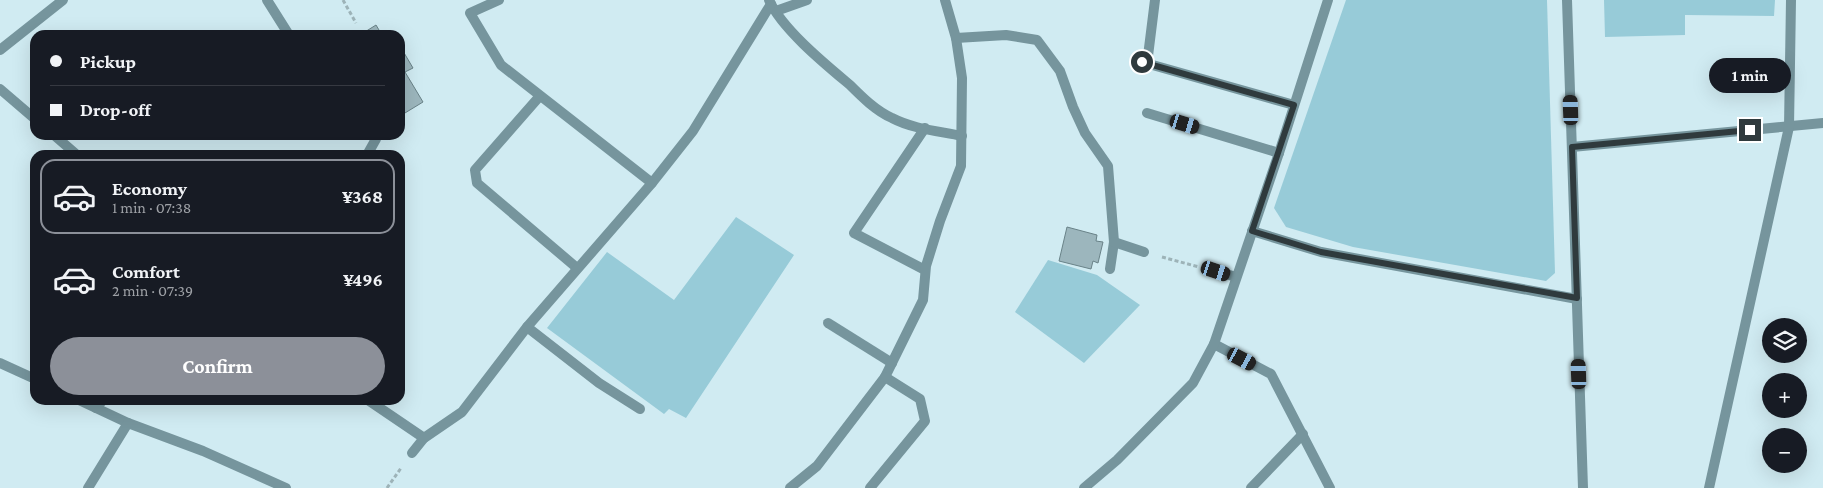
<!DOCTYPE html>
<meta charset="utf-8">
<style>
body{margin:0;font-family:"Crimson Pro",serif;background:#242831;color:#f1f3f6;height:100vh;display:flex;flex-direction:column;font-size:19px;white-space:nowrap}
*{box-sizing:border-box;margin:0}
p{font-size:16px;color:#9ea1a6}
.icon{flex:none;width:28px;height:28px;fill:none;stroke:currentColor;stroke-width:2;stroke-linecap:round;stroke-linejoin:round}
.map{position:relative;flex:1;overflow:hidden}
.side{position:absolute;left:30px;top:150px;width:375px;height:255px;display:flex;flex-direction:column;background:#171b24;border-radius:15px;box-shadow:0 5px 20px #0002}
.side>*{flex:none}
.banner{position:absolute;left:30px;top:30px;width:375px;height:110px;border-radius:15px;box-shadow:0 5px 20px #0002;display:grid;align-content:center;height:110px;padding:0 20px;background:#171b24}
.fabs{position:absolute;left:1762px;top:318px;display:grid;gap:10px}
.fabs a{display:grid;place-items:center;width:45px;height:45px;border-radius:50%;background:#171b24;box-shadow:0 5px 20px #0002;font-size:25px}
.end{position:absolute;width:22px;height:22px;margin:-11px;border:6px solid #2f3a3d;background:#fff;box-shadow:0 0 0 2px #fff}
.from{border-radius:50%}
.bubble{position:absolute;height:35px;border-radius:18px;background:#171b24;box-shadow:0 5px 20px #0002;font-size:16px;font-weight:700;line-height:35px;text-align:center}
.car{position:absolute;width:15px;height:30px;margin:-15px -8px;border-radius:6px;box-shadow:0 0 4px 1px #0007;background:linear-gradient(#222 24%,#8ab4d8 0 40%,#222 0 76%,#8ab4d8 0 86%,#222 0)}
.banner b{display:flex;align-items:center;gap:18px;height:48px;font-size:19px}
.banner b+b{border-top:1px solid #363941}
.banner i{width:12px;height:12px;background:#f1f3f6}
ul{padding:9px 0 0;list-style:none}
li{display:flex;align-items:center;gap:15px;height:75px;margin:0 10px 8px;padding:0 10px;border:2px solid transparent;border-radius:15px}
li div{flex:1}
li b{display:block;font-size:19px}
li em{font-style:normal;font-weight:700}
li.current{border-color:#8c9099}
li>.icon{width:45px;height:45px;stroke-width:1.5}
.cta{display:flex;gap:10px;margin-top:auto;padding:10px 20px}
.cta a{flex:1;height:58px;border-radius:30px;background:#8c9099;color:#fff;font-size:20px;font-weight:700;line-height:58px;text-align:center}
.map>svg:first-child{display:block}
</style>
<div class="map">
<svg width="1823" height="488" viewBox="0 0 1823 488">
<rect width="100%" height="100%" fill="#d0ebf2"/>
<g fill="#97cbd8">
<polygon points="1346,0 1547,0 1555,273 1546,281 1353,247 1286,227 1274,208"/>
<polygon points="1604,0 1775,0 1774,16 1685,15 1685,35 1605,37"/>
<polygon points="736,217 794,255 686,418 669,409 664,414 547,328 607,252 674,300"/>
<polygon points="1048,260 1097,275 1140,305 1084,363 1015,312"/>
</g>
<g fill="#9cb6bd" stroke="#698288">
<polygon points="376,25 382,35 360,35"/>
<polygon points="400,46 413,68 405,72 423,102 400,116"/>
<polygon points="1067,227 1097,235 1096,241 1103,242 1098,263 1093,261 1091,269 1059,261"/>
</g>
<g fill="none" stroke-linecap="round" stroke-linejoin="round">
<g stroke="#9db3b8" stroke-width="3" stroke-dasharray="4 2.5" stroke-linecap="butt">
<polyline points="343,0 356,23"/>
<polyline points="1162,257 1199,267"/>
<polyline points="387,488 401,468"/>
</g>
<g stroke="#76959d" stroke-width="10">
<polyline points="267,0 289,35"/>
<polyline points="499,0 470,13 501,65 652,183"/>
<path d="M769 0C782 29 825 64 850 85 862 97 876 111 892 118 913 129 938 131 962 136"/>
<polyline points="776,11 807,0"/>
<polyline points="956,38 1006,35 1037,40 1060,71 1073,107 1085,133 1108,166 1114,242 1110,269"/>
<polyline points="1142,62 1294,105"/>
<polyline points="1147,64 1155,0"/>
<polyline points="0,89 35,119"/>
<polyline points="539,97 475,170 477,183 577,268"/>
<polyline points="1147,113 1279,153"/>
<polyline points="925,128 854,233 925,270"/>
<polyline points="54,135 77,155"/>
<polyline points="367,155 376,139 371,135"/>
<polyline points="1114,242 1144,252"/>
<polyline points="1216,271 1236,277"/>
<polyline points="828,323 892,363"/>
<polyline points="527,327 599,383 640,409"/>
<polyline points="368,400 424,438"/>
<polyline points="96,408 103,400"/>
<polyline points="412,453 424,438 462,412 527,327 652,183 693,131 771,4"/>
<polyline points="790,488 817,466 885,377 923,300 926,266 940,221 961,166 962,78 956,38 945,0"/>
<polyline points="870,488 925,421 920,399 885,377"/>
</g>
<g stroke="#76959d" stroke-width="10">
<polyline points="0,50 63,0"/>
<polyline points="1572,147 1823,123"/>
<polyline points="1252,231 1321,252 1577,299"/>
<polyline points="1214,344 1271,374 1330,488"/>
<polyline points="0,363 35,379"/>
<polyline points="79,400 128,423 203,451 286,488"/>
<polyline points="88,488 128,423"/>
<polyline points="1084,488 1117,460 1193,383 1214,344 1279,153 1328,0"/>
<polyline points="1251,488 1303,434"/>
<polyline points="1709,488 1789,127 1791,0"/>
</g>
<polyline stroke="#76959d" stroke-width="10" points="1567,0 1583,488"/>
</g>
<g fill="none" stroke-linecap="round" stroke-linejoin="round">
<polyline stroke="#2f3a3d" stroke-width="6" points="1142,62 1294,105 1252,231 1321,252 1577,298 1572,147 1750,130"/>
</g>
</svg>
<div class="fabs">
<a><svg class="icon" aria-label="layers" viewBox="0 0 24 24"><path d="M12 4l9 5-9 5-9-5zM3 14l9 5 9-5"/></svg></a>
<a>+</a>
<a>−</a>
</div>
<i class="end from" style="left:1142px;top:62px"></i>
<i class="end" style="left:1750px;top:130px"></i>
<div class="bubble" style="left:1709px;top:58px;width:82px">1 min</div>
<i class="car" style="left:1571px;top:110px;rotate:358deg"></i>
<i class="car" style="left:1185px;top:124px;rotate:107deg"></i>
<i class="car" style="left:1216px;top:271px;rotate:108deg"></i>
<i class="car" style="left:1242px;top:359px;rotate:118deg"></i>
<i class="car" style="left:1579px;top:374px;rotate:358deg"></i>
<div class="banner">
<b><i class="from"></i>Pickup</b>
<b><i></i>Drop-off</b>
</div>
<section class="side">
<ul>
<li class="current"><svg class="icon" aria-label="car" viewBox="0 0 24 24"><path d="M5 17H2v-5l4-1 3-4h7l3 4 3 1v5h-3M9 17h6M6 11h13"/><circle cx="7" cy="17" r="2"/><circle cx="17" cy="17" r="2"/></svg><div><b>Economy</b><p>1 min · 07:38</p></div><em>¥368</em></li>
<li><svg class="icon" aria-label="car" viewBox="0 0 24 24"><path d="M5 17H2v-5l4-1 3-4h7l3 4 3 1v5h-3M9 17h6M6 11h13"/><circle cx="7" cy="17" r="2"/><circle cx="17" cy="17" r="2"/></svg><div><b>Comfort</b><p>2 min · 07:39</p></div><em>¥496</em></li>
</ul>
<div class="cta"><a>Confirm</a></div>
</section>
</div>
